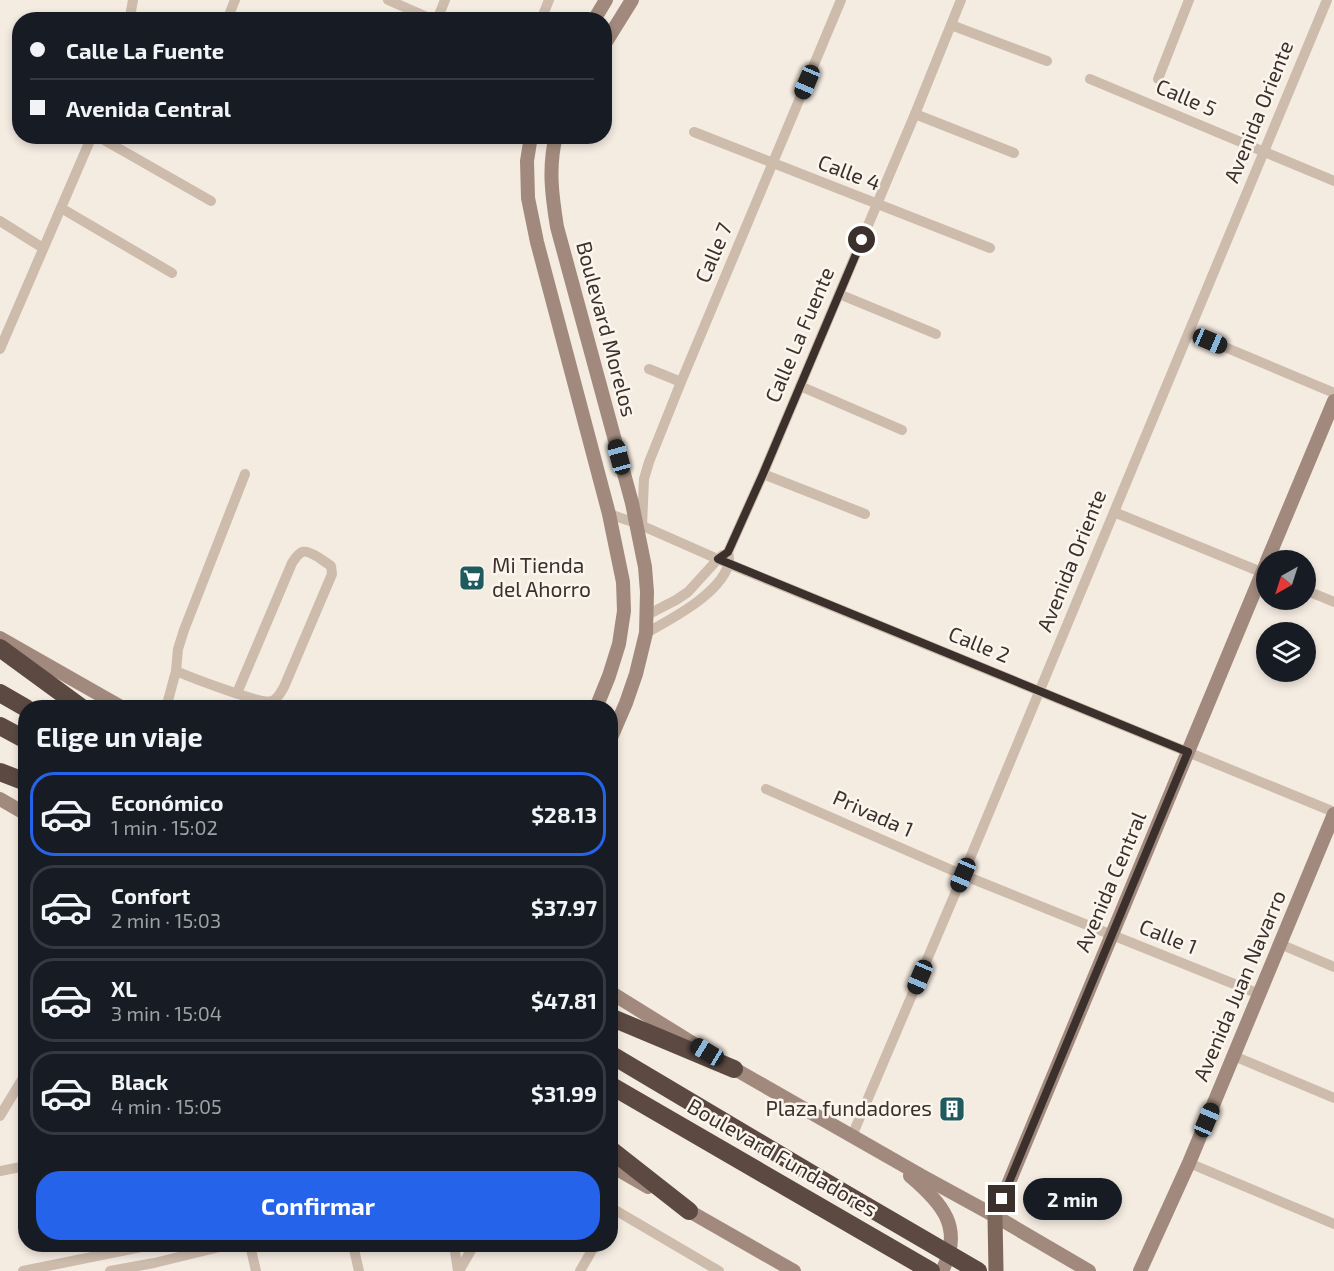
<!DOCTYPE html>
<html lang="es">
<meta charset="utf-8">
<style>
body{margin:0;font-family:"Exo 2",sans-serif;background:#20242c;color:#f1f3f6;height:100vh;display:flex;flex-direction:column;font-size:22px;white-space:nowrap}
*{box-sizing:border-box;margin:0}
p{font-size:20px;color:#9ea1a6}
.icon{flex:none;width:33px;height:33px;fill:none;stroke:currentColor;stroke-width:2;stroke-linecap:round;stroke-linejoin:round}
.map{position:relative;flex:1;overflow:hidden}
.details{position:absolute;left:18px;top:700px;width:600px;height:552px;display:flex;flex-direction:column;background:#171b24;border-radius:24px;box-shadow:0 3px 9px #0003}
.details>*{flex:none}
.hud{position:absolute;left:12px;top:12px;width:600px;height:132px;border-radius:24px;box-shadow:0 3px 9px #0003;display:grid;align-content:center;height:132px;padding:0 18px;background:#171b24}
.needle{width:39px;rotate:219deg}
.buttons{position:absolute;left:1256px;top:550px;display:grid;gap:12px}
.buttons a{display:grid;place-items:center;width:60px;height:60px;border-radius:50%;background:#171b24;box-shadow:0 3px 9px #0003;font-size:30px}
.end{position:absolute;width:27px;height:27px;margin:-14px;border:8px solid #3b302b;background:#fff;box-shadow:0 0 0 3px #fff}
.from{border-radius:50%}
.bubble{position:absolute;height:42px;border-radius:21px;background:#171b24;box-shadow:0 3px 9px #0003;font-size:20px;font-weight:700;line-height:42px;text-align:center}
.car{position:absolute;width:18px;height:36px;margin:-18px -9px;border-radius:8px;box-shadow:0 0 4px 2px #0007;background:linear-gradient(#222 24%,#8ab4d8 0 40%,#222 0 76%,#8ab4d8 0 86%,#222 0)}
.hud b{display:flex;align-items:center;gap:21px;height:57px;font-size:22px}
.hud b+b{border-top:2px solid #363941}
.hud i{width:15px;height:15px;background:#f1f3f6}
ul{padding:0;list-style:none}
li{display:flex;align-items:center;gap:18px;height:84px;margin:0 12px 9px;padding:0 6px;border:3px solid #363941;border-radius:24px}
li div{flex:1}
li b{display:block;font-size:22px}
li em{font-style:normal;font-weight:700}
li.current{border-color:#2563eb}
li>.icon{width:54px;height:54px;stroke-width:1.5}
h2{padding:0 18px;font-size:27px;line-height:72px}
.action{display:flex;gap:12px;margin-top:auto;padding:12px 18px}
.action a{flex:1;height:69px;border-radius:24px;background:#2563eb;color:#fff;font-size:24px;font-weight:700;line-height:69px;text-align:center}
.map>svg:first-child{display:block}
</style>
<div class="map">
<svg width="1334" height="1271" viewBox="0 0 1334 1271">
<rect width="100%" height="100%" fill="#f4ebe1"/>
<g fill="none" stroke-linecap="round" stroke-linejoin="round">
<g stroke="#cdbbac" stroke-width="10">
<polyline points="388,0 434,20"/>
<polyline points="133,20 131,11 133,0"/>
<polyline points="227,20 235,0"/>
<polyline points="437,20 445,0"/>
<polyline points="541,20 549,0"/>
<polyline points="951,25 1047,61"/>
<polyline points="1090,79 1334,181"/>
<polyline points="1158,79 1189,0"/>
<polyline points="915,114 1014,153"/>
<polyline points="694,132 990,248"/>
<polyline points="97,136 211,201"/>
<polyline points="61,208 172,273"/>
<polyline points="0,221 43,248"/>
<polyline points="839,294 936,334"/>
<polyline points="1189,332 1334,393"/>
<polyline points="0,349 92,136"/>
<polyline points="649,369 681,382"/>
<polyline points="800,386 902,430"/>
<polyline points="763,474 865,514"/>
<polyline points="1114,512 1266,574"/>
<polyline points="609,514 636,523 729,564 1334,812"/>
<polyline points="642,526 644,479 649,462 681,382 841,0"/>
<polyline points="1305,590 1334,602"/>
<polyline points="647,615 676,600 688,592 718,559 723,555"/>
<path d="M646 633C671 619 718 595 728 566 730 561 729 556 728 552L763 474 915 114 961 0"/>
<path d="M176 671C190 677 262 705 272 701 278 699 281 692 284 687L332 574 331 566C327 563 322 560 318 557 304 549 301 549 292 563L237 693"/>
<polyline points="166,708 176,671 178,649 184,630 245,474"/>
<polyline points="766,789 963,875 1259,994"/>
<polyline points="1280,944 1334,967"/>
<polyline points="1234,1056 1334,1098"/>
<polyline points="0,1116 26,1073"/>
<polyline points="852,1136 963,875 1327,0"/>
<polyline points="1189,1163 1334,1224"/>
<polyline points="0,1171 26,1166"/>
<polyline points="610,1207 719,1271"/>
<polyline points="250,1245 256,1271"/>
<polyline points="353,1245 359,1271"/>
<polyline points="454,1245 458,1271"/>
<polyline points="23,1271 151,1245"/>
<polyline points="110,1271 154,1263 228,1245"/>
<polyline points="459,1271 474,1245"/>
<polyline points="580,1271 595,1245"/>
</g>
<g stroke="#a18a7d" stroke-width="14">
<polyline points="594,20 606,0"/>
<polyline points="604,45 632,0"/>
<polyline points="531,136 527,161 528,198 537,242 609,514 623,582 624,611 619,644 609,676 596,708"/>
<path d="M556 136C548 167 552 196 557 227L632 503 645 567 647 592 646 633 636 674 626 703 610 740"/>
<polyline points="1267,561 1334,401"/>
<polyline points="0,638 123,708"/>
<polyline points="0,799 26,814"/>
<polyline points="610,992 702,1049"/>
<polyline points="726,1064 922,1176 995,1216 1089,1271"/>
<polyline points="610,1165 648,1187"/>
<path d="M910 1176C943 1204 964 1228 942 1271"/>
<polyline points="682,1207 794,1271"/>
<polyline points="995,1216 1266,564"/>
<polyline points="1140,1271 1189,1163 1334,814"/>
</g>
<polyline stroke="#7d675c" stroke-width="15" points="995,1216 996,1271"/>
<g stroke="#5c4a42" stroke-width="18">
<polyline points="0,648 82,708"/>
<polyline points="0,693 26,708"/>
<polyline points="0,726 26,740"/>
<polyline points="0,772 26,782"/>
<polyline points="610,1017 734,1069"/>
<polyline points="610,1054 839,1190"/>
<polyline points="610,1085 931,1271"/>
<polyline points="610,1149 689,1211"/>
</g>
<polyline stroke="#5c4a42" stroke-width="18" points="839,1190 978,1271"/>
</g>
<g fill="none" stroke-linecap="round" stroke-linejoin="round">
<polyline stroke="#3b302b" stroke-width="8" points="862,240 763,474 728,552 718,559 1188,752 1002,1199"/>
</g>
<defs>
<symbol id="supermarket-square" viewBox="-11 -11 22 22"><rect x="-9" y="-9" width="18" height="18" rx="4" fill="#1f5a5e" stroke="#fbf5ee"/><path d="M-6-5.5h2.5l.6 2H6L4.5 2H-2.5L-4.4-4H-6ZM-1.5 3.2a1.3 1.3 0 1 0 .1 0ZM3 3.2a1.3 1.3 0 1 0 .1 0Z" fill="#fff"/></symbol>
<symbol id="building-square" viewBox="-11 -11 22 22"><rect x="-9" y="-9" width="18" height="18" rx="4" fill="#1f5a5e" stroke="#fbf5ee"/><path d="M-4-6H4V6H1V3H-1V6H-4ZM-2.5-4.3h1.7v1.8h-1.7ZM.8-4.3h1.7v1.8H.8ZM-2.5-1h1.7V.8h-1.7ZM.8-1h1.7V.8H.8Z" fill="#fff"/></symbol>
</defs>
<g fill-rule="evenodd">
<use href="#supermarket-square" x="457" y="563" width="30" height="30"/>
<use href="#building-square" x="937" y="1094" width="30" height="30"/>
</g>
<g text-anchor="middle" stroke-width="5" stroke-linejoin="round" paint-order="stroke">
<g font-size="21" fill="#3b302b" stroke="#fbf5ee">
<text transform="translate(1186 98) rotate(23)" y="7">Calle 5</text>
<text transform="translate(1259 112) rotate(-68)" y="7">Avenida Oriente</text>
<text transform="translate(849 173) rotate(21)" y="7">Calle 4</text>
<text transform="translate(714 253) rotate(-67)" y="7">Calle 7</text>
<text transform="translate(606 329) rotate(75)" y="7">Boulevard Morelos</text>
<text transform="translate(800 335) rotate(-67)" y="7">Calle La Fuente</text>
<text transform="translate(1072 561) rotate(-68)" y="7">Avenida Oriente</text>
<text transform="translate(979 645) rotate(22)" y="7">Calle 2</text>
<text transform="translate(873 814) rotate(24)" y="7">Privada 1</text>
<text transform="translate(1111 882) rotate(-67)" y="7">Avenida Central</text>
<text transform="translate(1168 937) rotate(22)" y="7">Calle 1</text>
<text transform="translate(1240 986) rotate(-67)" y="7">Avenida Juan Navarro</text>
<text transform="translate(782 1158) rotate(30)" y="7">Boulevard Fundadores</text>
</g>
<g font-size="21" fill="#3b302b" stroke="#fbf5ee" text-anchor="start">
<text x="492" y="573">Mi Tienda<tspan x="492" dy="24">del Ahorro</tspan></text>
<text x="932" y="1116" text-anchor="end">Plaza fundadores</text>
</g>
</g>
</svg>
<div class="buttons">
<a><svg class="needle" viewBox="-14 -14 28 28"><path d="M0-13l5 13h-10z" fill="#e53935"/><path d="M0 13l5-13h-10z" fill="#9ea1a6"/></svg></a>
<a><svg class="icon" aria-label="layers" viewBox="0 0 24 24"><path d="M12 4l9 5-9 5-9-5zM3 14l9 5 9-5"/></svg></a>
</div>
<i class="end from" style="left:862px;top:240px"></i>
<i class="end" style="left:1002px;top:1199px"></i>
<div class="bubble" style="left:1023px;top:1178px;width:99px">2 min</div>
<i class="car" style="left:807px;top:82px;rotate:203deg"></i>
<i class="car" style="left:1210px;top:341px;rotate:113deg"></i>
<i class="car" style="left:619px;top:457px;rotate:345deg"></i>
<i class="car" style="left:963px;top:875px;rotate:203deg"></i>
<i class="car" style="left:920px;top:977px;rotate:203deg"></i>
<i class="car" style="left:707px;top:1052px;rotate:301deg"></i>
<i class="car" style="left:1207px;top:1120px;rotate:23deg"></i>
<div class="hud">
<b><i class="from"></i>Calle La Fuente</b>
<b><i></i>Avenida Central</b>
</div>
<section class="details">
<h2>Elige un viaje</h2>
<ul>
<li class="current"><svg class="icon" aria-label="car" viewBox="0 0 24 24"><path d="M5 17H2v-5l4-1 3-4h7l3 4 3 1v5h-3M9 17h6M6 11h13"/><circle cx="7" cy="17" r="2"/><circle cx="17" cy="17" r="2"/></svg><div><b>Económico</b><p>1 min · 15:02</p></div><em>$28.13</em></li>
<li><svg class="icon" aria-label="car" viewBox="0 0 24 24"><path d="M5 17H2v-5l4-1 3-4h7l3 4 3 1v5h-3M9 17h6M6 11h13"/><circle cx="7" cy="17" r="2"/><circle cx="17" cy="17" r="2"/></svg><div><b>Confort</b><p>2 min · 15:03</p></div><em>$37.97</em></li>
<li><svg class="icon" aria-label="car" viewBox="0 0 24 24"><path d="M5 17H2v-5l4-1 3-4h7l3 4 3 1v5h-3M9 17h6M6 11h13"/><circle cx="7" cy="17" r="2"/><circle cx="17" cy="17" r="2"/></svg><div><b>XL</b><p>3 min · 15:04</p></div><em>$47.81</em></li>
<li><svg class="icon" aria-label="car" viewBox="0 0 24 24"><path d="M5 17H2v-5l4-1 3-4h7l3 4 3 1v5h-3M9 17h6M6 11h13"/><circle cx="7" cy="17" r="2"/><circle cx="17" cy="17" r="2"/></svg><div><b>Black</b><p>4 min · 15:05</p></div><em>$31.99</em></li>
</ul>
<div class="action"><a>Confirmar</a></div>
</section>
</div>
